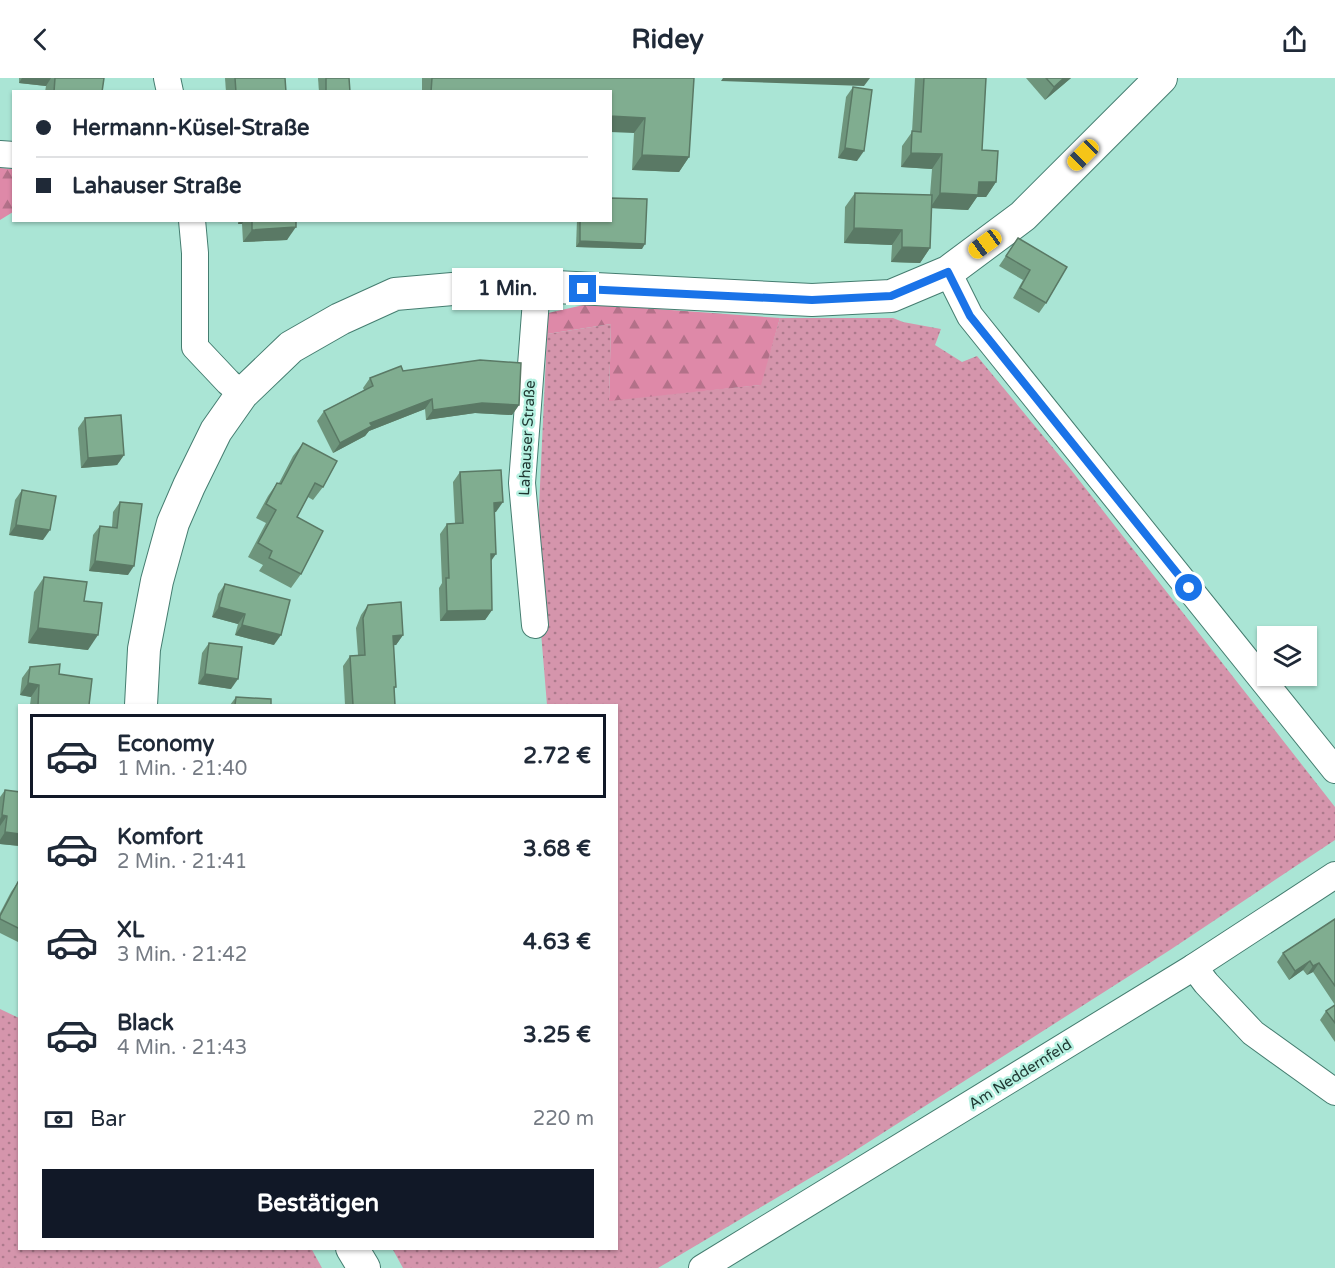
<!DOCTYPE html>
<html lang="de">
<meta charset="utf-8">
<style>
body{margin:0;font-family:"Varela Round",sans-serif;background:#f2f2f3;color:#1f2937;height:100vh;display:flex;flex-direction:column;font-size:22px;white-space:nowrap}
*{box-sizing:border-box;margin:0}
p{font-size:20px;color:#747a83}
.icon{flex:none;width:33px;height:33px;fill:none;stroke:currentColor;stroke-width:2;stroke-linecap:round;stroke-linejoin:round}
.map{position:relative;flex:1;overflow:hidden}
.details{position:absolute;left:18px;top:626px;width:600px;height:546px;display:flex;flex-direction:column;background:#fff;border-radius:0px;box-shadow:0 2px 4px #0004}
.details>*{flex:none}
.banner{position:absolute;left:12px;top:12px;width:600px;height:132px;border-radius:0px;box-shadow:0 2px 4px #0004;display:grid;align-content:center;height:132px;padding:0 24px;background:#fff}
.tools{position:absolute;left:1257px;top:548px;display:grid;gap:12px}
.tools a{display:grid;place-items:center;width:60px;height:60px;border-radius:0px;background:#fff;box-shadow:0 2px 4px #0004;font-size:30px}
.end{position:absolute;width:27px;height:27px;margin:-14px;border:8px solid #1a73e8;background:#fff;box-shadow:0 0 0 3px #fff}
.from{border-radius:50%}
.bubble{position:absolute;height:42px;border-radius:0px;background:#fff;box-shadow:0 2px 4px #0004;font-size:20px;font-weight:700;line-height:42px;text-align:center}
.car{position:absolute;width:18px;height:36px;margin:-18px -9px;border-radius:8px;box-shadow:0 0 4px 2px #0007;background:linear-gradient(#f5c518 24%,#345 0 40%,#f5c518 0 76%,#345 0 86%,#f5c518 0)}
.banner b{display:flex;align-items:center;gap:21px;height:57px;font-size:22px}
.banner b+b{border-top:2px solid #e0e1e3}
.banner i{width:15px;height:15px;background:#1f2937}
ul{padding:10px 0 0;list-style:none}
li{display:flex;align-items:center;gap:18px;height:84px;margin:0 12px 9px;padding:0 12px;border:3px solid transparent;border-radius:0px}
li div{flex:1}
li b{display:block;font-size:22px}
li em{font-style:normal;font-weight:700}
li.on{border-color:#111827}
li>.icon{width:54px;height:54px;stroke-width:1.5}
.pay{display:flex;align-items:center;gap:15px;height:66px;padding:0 24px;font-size:22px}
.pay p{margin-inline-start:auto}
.cta{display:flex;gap:12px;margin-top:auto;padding:12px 24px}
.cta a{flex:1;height:69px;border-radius:0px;background:#111827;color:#fff;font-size:24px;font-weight:700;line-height:69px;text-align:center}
header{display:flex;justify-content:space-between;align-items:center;height:78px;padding:0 24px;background:#fff;font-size:27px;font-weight:700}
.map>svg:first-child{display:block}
</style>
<header><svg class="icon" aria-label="back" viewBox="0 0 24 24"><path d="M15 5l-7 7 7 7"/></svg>Ridey<svg class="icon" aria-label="share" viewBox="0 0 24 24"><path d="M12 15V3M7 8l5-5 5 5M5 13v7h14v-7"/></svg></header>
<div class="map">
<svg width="1335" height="1190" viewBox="0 0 1335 1190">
<defs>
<pattern id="grass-dots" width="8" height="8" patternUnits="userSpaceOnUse" patternTransform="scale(1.5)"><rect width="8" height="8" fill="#d595ac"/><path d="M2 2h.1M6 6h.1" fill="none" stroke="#ac7a8c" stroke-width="1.8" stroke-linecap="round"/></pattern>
<pattern id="forest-firs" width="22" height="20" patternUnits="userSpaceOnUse" patternTransform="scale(1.5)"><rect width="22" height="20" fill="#de89a8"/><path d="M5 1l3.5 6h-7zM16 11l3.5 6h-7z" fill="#b37189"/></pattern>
</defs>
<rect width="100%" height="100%" fill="#aae5d5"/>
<g fill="url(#grass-dots)">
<polygon points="780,240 893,240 903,244 941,251 935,267 962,284 977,278 1068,388 1335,729 1335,762 1170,872 842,1081 658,1190 403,1190 392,1170 616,1170 616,627 547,627 536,494 547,256 611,246 609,322 760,307"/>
<polygon points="0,931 19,940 20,1170 311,1170 322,1190 0,1190"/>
</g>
<g fill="url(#forest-firs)">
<polygon points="0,90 14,91 13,134 0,142"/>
<polygon points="588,226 780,240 761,307 609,323 611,246 547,256 548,235"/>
</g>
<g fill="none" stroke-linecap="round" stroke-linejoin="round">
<defs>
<g id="minor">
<polyline points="167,0 170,14"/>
<polyline points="0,76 14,77"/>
<polyline points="192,142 195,175 195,269 228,304 242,316"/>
<polyline points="948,194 970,238 1335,692"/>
<polyline points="535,547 522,405 537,209"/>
<polyline points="1194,889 1206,905 1253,955 1335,1014"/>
<polyline points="702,1190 1194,889 1335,797"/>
</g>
<g id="tertiary">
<polyline points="141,627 144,571 157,503 173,445 189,408 216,353 242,316 291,269 340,241 395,216 487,208 516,207 812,222 891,218 948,194 1023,138 1161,0"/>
<polyline points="352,1170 364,1190"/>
</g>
</defs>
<use href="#minor" stroke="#457d70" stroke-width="28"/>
<use href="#tertiary" stroke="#457d70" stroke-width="34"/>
<use href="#minor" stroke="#fff" stroke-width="26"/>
<use href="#tertiary" stroke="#fff" stroke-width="32"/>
</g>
<g fill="#6e957c">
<polygon points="19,0 104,0 102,14 45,14 46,8 19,5"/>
<polygon points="225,0 285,0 286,14 226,14"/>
<polygon points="318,0 349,0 350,14 319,14"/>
<polygon points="422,0 694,0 689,79 679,94 632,92 634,55 610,14 422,14"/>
<polygon points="915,0 986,0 982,72 996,104 986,119 977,119 968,132 931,130 930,170 920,185 891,184 892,167 844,165 845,129 855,115 930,117 932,91 901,89 902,68 912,54"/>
<polygon points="1026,0 1071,0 1045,22"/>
<polygon points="853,9 857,83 838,80 846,19"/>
<polygon points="238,142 296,142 287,162 243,164 242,146 238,146"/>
<polygon points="577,142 610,142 642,171 576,169"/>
<polygon points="1018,160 1046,225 1039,235 1013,220 1023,202 999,188"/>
<polygon points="403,293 519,327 512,337 475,335 426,342 425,331 369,353 365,358 333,375 317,343 324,333 364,312 363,310 370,300"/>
<polygon points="85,340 124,377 117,387 81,390 78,350"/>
<polygon points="303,365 323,409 313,422 308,419 297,439 301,496 291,510 259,493 263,487 248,479 266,445 256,440 268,418 277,405 279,405 293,378"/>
<polygon points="460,394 496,434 494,434 491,484 492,532 485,542 440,543 439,510 442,505 440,456 447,446 455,446 453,404"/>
<polygon points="22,412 43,462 9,457 15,422"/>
<polygon points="120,424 128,497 89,493 93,457 100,448 112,449 113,434"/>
<polygon points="44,499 84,523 88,572 28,565 34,514"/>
<polygon points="225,506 274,567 235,557 238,546 212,539 218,516"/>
<polygon points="368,527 403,557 396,567 393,567 396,609 394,611 395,627 345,627 343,588 350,578 358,577 356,550 361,537"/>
<polygon points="209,565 231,611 198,606 202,575"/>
<polygon points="30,589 59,596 89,627 30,627 31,619 20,617 22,600"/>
<polygon points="236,619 271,627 230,627"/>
<polygon points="5,712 20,714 20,768 0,766 0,719"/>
<polygon points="18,804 20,805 20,865 0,855 0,835 11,814"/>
<polygon points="1335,841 1335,927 1313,894 1307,897 1303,892 1289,902 1277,884 1283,875"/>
<polygon points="1335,927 1335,964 1320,942 1326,933"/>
</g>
<g fill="#5a7965">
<polygon points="22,0 51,0 46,8 19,5"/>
<polygon points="723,0 870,0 864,8 721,3"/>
<polygon points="1064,0 1071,0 1045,22 1054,9"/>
<polygon points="610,38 645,40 634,55 610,54"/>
<polygon points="845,70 864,73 857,83 838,80"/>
<polygon points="911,75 942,76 932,91 901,89"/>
<polygon points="642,77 689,79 679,94 632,92"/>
<polygon points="979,104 996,104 986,119 977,119 968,132 930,130 940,115"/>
<polygon points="241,142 244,142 242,146 238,146"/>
<polygon points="296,149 287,162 243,164 252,152"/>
<polygon points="854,150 902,152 892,167 844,165"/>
<polygon points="580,163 645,166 642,171 576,169"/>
<polygon points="902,169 930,170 920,185 891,184"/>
<polygon points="432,321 425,331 369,353 365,358 333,375 340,365 370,345"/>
<polygon points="482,325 519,327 512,337 475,335 426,342 433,332"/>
<polygon points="124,377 117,387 81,390 88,380"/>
<polygon points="503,424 496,434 487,435 494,425"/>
<polygon points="16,447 50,452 43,462 9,457"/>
<polygon points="491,476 496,476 489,486"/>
<polygon points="95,483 134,488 128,497 89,493"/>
<polygon points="219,529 245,536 238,546 212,539"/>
<polygon points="492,532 485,542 440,543 447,533"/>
<polygon points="242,547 281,557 274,567 235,557"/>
<polygon points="38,550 98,557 88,572 28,565"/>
<polygon points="403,557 396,567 386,568 393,558"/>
<polygon points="205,596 238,601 231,611 198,606"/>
<polygon points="28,605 39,607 31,619 20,617"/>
<polygon points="2,737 7,738 0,748 0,741"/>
<polygon points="5,754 20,756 20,768 0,766 0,762"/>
<polygon points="1310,883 1303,892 1289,902 1295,893"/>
<polygon points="1319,885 1313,894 1307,897 1313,888"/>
</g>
<g fill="#80ad90" stroke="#5a7965" stroke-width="1.5">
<polygon points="55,0 104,0 102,14 54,14"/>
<polygon points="235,0 285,0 286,14 236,14"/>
<polygon points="326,0 349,0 350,14 326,14"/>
<polygon points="432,0 694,0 689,79 642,77 645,40 610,38 610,14 431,14"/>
<polygon points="924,0 986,0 982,72 998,73 996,104 979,104 978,117 940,115 942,76 911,75 912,53 921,54"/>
<polygon points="1046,0 1064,0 1054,9"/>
<polygon points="853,9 872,12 864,73 845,70"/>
<polygon points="855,115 932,117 930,170 902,169 902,152 854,150"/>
<polygon points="610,120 647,121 645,166 580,163 580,142 610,142"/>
<polygon points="252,142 296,142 296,149 252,152"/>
<polygon points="1018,160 1067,189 1046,225 1020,210 1030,192 1006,178"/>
<polygon points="480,282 521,285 519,327 482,325 433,332 432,321 370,345 372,348 340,365 324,333 373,308 370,300 401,288 403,293"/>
<polygon points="121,337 124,377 88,380 85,340"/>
<polygon points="303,365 337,383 323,409 315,405 297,439 323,453 301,496 269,480 272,473 258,465 276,432 266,426 277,405 281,406"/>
<polygon points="501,392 503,424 494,425 496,476 491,476 492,532 447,533 446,500 449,500 447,446 463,445 460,394"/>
<polygon points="22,412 56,418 50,452 16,447"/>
<polygon points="120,424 142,426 134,488 95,483 100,448 117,450"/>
<polygon points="44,499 87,504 84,523 102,525 98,557 38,550"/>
<polygon points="225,506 290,522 281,557 242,547 245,536 219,529"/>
<polygon points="401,524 403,557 393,558 396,609 394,609 395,627 353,627 350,578 365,577 363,540 368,527"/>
<polygon points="209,565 242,569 238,601 205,596"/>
<polygon points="60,586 59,596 92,601 89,627 38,627 39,607 28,605 30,589"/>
<polygon points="236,619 271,621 271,627 235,627"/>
<polygon points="5,712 20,714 20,756 5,754 7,738 2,737"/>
<polygon points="18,804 20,805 20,851 0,841 0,838"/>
<polygon points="1335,841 1335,908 1319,885 1313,888 1310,883 1295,893 1283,875"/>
<polygon points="1335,927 1335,945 1326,933"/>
</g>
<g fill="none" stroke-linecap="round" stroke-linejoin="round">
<polyline stroke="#1a73e8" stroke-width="8" points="583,211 812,222 891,218 948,194 970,238 1189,510"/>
</g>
<g text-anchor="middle" stroke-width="5" stroke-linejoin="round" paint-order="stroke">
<g font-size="15" fill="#1e3630" stroke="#b7f2e2">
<text transform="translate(527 360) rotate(-87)" y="5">Lahauser Straße</text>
<text transform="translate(1020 996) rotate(-32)" y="5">Am Neddernfeld</text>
</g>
</g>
</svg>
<div class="tools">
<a><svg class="icon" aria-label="layers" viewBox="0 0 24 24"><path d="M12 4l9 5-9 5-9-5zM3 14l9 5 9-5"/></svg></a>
</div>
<i class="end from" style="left:1189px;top:510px"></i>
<i class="end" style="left:583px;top:211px"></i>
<div class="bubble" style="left:452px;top:190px;width:111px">1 Min.</div>
<i class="car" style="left:1083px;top:77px;rotate:225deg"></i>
<i class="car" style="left:985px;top:166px;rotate:234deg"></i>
<div class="banner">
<b><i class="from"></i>Hermann-Küsel-Straße</b>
<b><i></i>Lahauser Straße</b>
</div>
<section class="details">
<ul>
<li class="on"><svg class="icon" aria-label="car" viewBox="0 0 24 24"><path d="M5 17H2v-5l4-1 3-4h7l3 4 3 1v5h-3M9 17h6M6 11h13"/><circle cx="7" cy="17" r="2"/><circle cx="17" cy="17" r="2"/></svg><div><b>Economy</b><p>1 Min. · 21:40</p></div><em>2.72 €</em></li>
<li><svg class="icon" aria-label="car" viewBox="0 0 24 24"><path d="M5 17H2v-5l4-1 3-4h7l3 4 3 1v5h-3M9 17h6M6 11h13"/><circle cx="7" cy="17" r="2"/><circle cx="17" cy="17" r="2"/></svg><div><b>Komfort</b><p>2 Min. · 21:41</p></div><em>3.68 €</em></li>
<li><svg class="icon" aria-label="car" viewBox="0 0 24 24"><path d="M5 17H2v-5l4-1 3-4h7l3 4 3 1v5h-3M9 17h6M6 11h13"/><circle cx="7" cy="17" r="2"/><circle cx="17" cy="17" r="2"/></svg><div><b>XL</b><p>3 Min. · 21:42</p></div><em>4.63 €</em></li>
<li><svg class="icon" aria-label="car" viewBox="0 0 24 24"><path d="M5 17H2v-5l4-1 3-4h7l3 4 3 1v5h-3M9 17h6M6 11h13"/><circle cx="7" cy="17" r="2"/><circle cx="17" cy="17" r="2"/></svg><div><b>Black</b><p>4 Min. · 21:43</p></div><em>3.25 €</em></li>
</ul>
<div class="pay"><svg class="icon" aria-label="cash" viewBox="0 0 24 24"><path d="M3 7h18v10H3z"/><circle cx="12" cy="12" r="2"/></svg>Bar<p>220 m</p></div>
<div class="cta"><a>Bestätigen</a></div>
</section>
</div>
